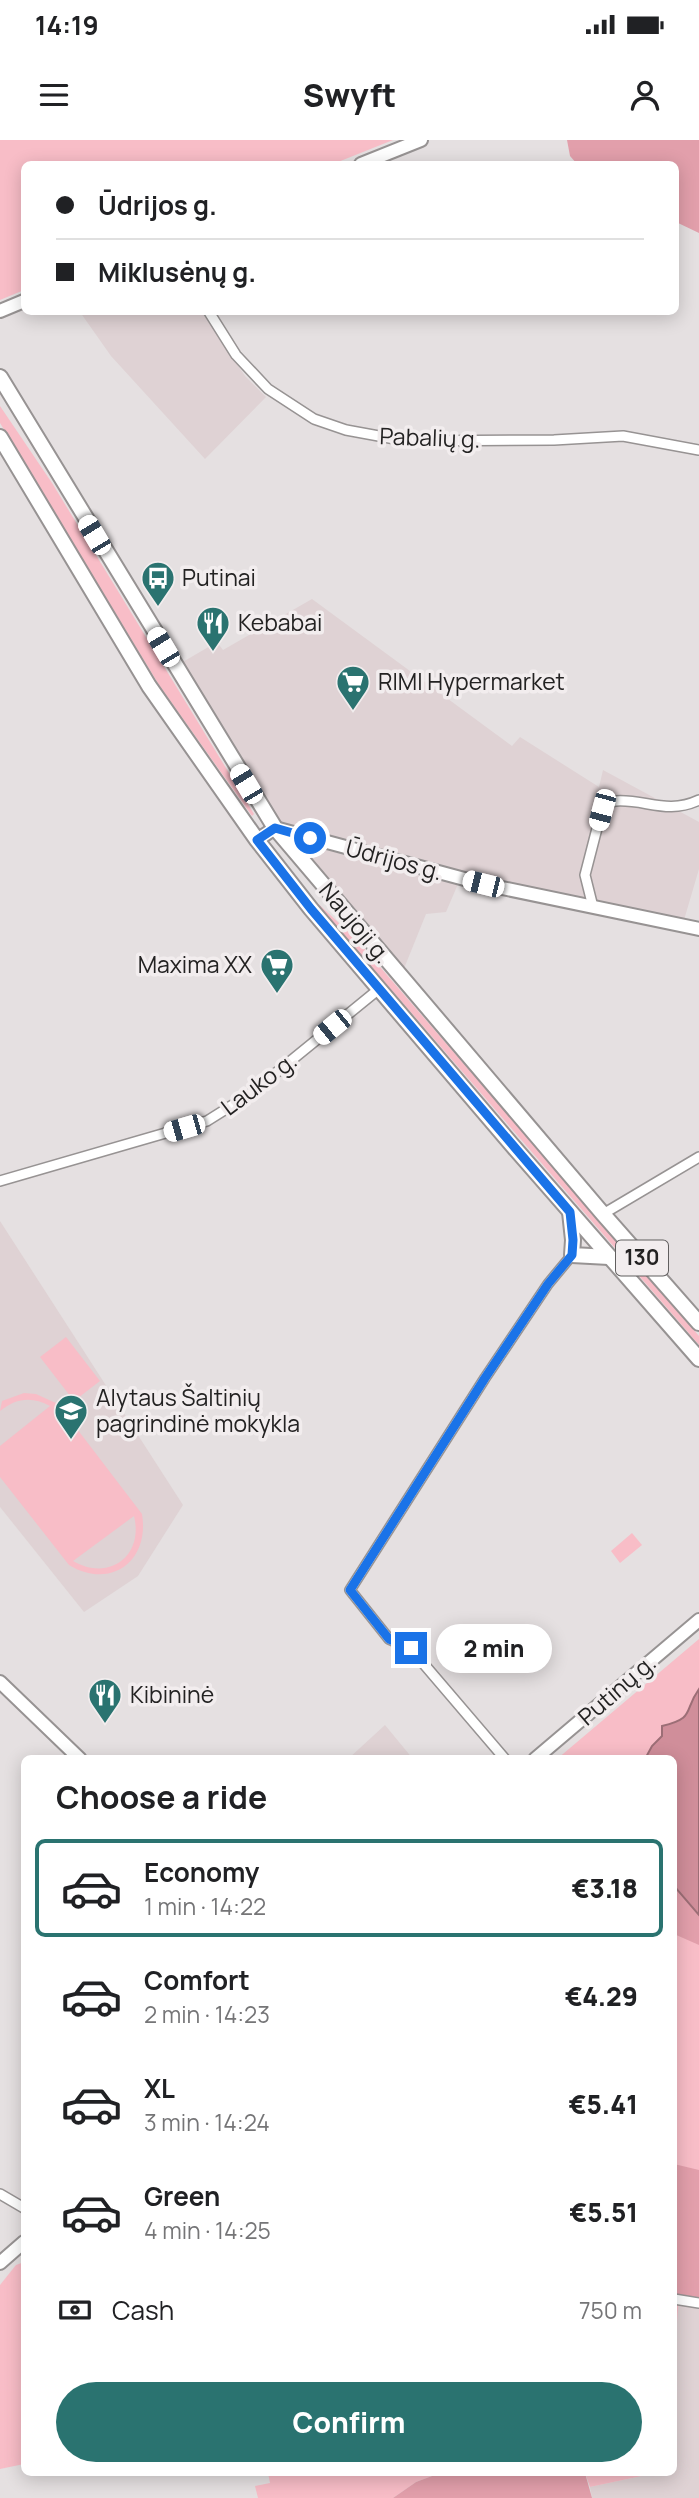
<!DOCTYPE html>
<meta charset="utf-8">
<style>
body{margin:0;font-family:Manrope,sans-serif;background:#f6f6f6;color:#202124;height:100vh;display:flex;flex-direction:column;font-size:26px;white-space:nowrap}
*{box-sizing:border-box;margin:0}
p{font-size:23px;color:#757577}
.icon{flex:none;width:38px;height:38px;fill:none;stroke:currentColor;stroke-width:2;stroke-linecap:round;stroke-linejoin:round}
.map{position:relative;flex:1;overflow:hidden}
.sheet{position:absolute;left:21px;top:1615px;width:656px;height:721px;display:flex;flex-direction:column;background:#fff;border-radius:10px;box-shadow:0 4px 18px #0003}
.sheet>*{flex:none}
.hud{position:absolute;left:21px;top:21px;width:658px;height:154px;border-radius:10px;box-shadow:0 4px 18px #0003;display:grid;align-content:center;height:154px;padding:0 35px;background:#fff}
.end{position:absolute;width:32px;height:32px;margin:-16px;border:9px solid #1a73e8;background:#fff;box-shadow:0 0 0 4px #fff}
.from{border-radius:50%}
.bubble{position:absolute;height:49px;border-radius:24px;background:#fff;box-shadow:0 4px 18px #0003;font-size:23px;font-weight:800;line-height:49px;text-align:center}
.car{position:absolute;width:21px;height:42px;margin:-21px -10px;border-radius:9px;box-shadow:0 0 5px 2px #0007;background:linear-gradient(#fff 24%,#345 0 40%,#fff 0 76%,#345 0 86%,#fff 0)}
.hud b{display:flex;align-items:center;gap:24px;height:66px;font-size:26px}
.hud b+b{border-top:2px solid #e0e0e0}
.hud i{width:18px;height:18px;background:#202124}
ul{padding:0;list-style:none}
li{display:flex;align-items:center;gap:21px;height:98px;margin:0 14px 10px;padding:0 21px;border:4px solid transparent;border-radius:10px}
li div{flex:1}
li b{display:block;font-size:26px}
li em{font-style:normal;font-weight:800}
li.active{border-color:#2a7370}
li>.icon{width:63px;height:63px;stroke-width:1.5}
h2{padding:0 35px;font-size:32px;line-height:84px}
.pay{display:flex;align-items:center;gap:18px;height:77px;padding:0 35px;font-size:26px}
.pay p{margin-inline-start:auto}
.action{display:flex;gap:14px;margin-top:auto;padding:14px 35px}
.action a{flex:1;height:80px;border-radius:42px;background:#2a7370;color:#fff;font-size:28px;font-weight:800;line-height:80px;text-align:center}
.status{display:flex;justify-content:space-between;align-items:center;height:49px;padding:0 35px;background:#fff;direction:ltr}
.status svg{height:19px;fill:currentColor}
header{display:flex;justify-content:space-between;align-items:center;height:91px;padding:0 35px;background:#fff;font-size:32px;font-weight:800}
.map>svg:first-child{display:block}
</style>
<div class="status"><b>14:19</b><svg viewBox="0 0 49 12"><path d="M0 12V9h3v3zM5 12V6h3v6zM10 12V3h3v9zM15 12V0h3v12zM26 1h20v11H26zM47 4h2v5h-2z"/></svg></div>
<header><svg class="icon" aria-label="menu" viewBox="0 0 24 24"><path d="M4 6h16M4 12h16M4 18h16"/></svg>Swyft<svg class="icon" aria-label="person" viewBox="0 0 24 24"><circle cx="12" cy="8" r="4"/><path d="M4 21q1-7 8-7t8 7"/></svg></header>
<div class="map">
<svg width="699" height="2358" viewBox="0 0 699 2358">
<rect width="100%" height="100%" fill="#e5e0e1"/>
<g fill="#dfd2d4">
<polygon points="80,172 202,172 245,236 266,257 205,319 111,216"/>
<polygon points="312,459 512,606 520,597 599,647 603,630 699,682 699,729 684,780 462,734 285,685 280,681 181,523 217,502 223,510"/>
<polygon points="307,705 458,744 446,772 426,774 403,831 305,713 304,709"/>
<polygon points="0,1081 183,1365 138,1436 84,1472 0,1367"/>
<polygon points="385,1585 413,1619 348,1619"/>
<polygon points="679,2157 699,2160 699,2358 592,2358 590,2347 656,2333 674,2333 674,2219"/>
</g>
<g fill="#f8bdc7" fill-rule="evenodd">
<polygon points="0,0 393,0 333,24 24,24 24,150 0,160"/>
<polygon points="0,266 52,343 254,674 252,676 159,545 0,283"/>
<polygon points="312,758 355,798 699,1196 699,1205"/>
<polygon points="66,1197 100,1241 74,1261 40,1217"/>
<path d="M24 1253 36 1254 58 1264 142 1374C150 1422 110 1450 69 1425L0 1337V1306L50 1266C32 1256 16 1258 0 1271L2 1261ZM134 1376C144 1416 109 1442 73 1421Z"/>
<polygon points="632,1393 642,1405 620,1423 611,1411"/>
<polygon points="699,1499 699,2160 679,2158 674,2219 674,1619 557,1619"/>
<polygon points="24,2122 24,2324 0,2329 0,2145 16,2125"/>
<polygon points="268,2333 440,2333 416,2342 393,2358 258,2358 255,2346 270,2343"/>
<polygon points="585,2333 656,2333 590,2347"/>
</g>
<g fill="#e29fab">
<polygon points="567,0 699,0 699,93 676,82 676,24 577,24 570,16"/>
<polygon points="674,1746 699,1775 699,1805 674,1794"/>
<polygon points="674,2024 699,2030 699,2160 674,2156"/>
<polygon points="440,2333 585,2333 592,2358 393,2358 416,2342"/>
</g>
<path fill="#d08e9a" stroke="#9c6e76" stroke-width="2" d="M699 1549V1775L674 1746V1619H645L652 1606 662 1596V1586C696 1578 683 1571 699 1549Z"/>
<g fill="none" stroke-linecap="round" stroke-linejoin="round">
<defs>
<g id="street">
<polyline points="209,172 236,215 268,249 314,279 346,290 406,301 554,300 623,296 699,310"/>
<path d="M593 767 585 735 602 669C606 665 610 661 616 661 646 659 667 675 699 660"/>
<polyline points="0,1041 207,981 250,954 379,849"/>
<polyline points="603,1074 699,1017"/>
<polyline points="505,1619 411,1509 389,1499 350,1450 485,1238 548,1144 572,1115"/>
<polyline points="0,2054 24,2068"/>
<polyline points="674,2159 699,2163"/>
</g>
<g id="secondary">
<polyline points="361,24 421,0"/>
<polyline points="0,171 24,161"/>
<polyline points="257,700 275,688 483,744 699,789"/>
<polyline points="0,1542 80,1619"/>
<polyline points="535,1619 699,1480"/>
<polyline points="0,2123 24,2102"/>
</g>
<g id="primary">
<polyline points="0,237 275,688 603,1074 699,1183"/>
<polyline points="0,297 149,546 257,700 311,769 512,1005 699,1219"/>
<polyline points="570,1072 573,1100 572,1115 609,1117"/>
</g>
</defs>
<use href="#street" stroke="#979393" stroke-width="12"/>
<use href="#secondary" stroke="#979393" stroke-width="16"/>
<use href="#primary" stroke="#979393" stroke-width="18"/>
<use href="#street" stroke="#fff" stroke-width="9"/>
<use href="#secondary" stroke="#fff" stroke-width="12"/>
<use href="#primary" stroke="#fff" stroke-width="14"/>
</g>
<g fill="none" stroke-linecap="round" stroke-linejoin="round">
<polyline stroke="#1a73e8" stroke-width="9" points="310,698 275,688 257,700 311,769 570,1072 573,1100 572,1115 548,1144 485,1238 350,1450 389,1499 411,1508"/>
</g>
<defs>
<symbol id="bus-pin" viewBox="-11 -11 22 30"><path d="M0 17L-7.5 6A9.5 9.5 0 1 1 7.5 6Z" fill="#2a7370" stroke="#f2edee"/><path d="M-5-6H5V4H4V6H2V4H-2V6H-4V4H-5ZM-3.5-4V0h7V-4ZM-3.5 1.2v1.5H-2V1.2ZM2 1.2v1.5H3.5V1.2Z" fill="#fff"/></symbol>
<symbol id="restaurant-pin" viewBox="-11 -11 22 30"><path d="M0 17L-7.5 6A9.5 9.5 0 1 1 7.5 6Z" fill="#2a7370" stroke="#f2edee"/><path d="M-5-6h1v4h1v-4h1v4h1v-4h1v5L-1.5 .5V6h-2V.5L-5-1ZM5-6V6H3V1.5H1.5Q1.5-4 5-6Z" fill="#fff"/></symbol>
<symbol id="supermarket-pin" viewBox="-11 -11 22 30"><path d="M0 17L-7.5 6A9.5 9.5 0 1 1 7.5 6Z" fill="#2a7370" stroke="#f2edee"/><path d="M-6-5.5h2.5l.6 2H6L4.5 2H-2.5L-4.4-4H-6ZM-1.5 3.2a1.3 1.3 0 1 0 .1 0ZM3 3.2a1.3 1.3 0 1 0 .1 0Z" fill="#fff"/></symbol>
<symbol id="school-pin" viewBox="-11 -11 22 30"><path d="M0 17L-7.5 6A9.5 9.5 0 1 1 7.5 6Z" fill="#2a7370" stroke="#f2edee"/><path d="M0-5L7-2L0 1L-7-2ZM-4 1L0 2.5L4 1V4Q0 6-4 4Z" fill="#fff"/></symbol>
</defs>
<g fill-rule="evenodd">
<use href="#bus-pin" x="139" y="419" width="38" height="52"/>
<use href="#restaurant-pin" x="194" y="464" width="38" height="52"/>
<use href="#supermarket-pin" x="334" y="523" width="38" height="52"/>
<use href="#supermarket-pin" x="258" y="806" width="38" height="52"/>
<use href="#school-pin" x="52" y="1252" width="38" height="52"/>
<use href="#restaurant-pin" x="86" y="1536" width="38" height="52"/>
</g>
<g text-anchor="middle" stroke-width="7" stroke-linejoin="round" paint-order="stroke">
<rect fill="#f2edee" stroke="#615f5f" stroke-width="2" x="616" y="1100.5" width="52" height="35" rx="5"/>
<g font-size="21" font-weight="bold" fill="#232222">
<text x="642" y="1125">130</text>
</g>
<g font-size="23" fill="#232222" stroke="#f2edee">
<text transform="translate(430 298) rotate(2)" y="8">Pabalių g.</text>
<text transform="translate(394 720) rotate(15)" y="8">Ūdrijos g.</text>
<text transform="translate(355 783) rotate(50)" y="8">Naujoji g.</text>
<text transform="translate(259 944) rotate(-37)" y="8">Lauko g.</text>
<text transform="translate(617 1550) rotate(-41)" y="8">Putinų g.</text>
</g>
<g font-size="23" fill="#232222" stroke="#f2edee" text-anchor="start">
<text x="182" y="446">Putinai</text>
<text x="238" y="491">Kebabai</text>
<text x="378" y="550">RIMI Hypermarket</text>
<text x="252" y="833" text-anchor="end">Maxima XX</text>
<text x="96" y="1266">Alytaus Šaltinių<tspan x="96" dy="26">pagrindinė mokykla</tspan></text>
<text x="130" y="1563">Kibininė</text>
</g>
</g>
</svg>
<i class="end from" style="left:310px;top:698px"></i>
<i class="end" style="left:411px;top:1508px"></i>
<div class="bubble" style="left:436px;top:1484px;width:116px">2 min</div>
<i class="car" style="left:94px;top:395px;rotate:329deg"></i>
<i class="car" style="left:163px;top:507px;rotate:329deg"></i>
<i class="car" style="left:246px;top:644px;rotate:329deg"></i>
<i class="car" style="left:602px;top:670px;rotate:195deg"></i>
<i class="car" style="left:483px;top:744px;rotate:284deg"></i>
<i class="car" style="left:332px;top:887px;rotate:231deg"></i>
<i class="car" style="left:184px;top:988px;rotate:254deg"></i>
<div class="hud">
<b><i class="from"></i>Ūdrijos g.</b>
<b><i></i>Miklusėnų g.</b>
</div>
<section class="sheet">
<h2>Choose a ride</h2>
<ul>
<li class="active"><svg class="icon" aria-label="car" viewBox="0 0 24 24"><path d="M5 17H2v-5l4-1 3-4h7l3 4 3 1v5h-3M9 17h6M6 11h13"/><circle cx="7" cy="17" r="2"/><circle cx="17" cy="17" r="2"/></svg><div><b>Economy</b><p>1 min · 14:22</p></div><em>€3.18</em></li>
<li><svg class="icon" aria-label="car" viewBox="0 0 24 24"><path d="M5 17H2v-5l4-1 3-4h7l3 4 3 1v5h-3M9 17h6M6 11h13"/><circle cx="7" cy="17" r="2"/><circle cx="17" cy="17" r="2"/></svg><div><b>Comfort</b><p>2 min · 14:23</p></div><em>€4.29</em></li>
<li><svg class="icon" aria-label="car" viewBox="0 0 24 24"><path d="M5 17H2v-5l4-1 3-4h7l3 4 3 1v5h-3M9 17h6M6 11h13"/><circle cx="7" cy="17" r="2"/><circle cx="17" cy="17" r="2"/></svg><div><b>XL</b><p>3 min · 14:24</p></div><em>€5.41</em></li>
<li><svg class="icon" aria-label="car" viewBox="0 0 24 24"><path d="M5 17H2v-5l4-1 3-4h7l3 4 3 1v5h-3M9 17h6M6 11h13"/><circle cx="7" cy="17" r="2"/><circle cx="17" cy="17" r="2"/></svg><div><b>Green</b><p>4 min · 14:25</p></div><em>€5.51</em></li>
</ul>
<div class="pay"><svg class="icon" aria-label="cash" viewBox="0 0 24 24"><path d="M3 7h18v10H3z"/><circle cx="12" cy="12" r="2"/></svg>Cash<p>750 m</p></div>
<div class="action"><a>Confirm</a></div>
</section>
</div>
